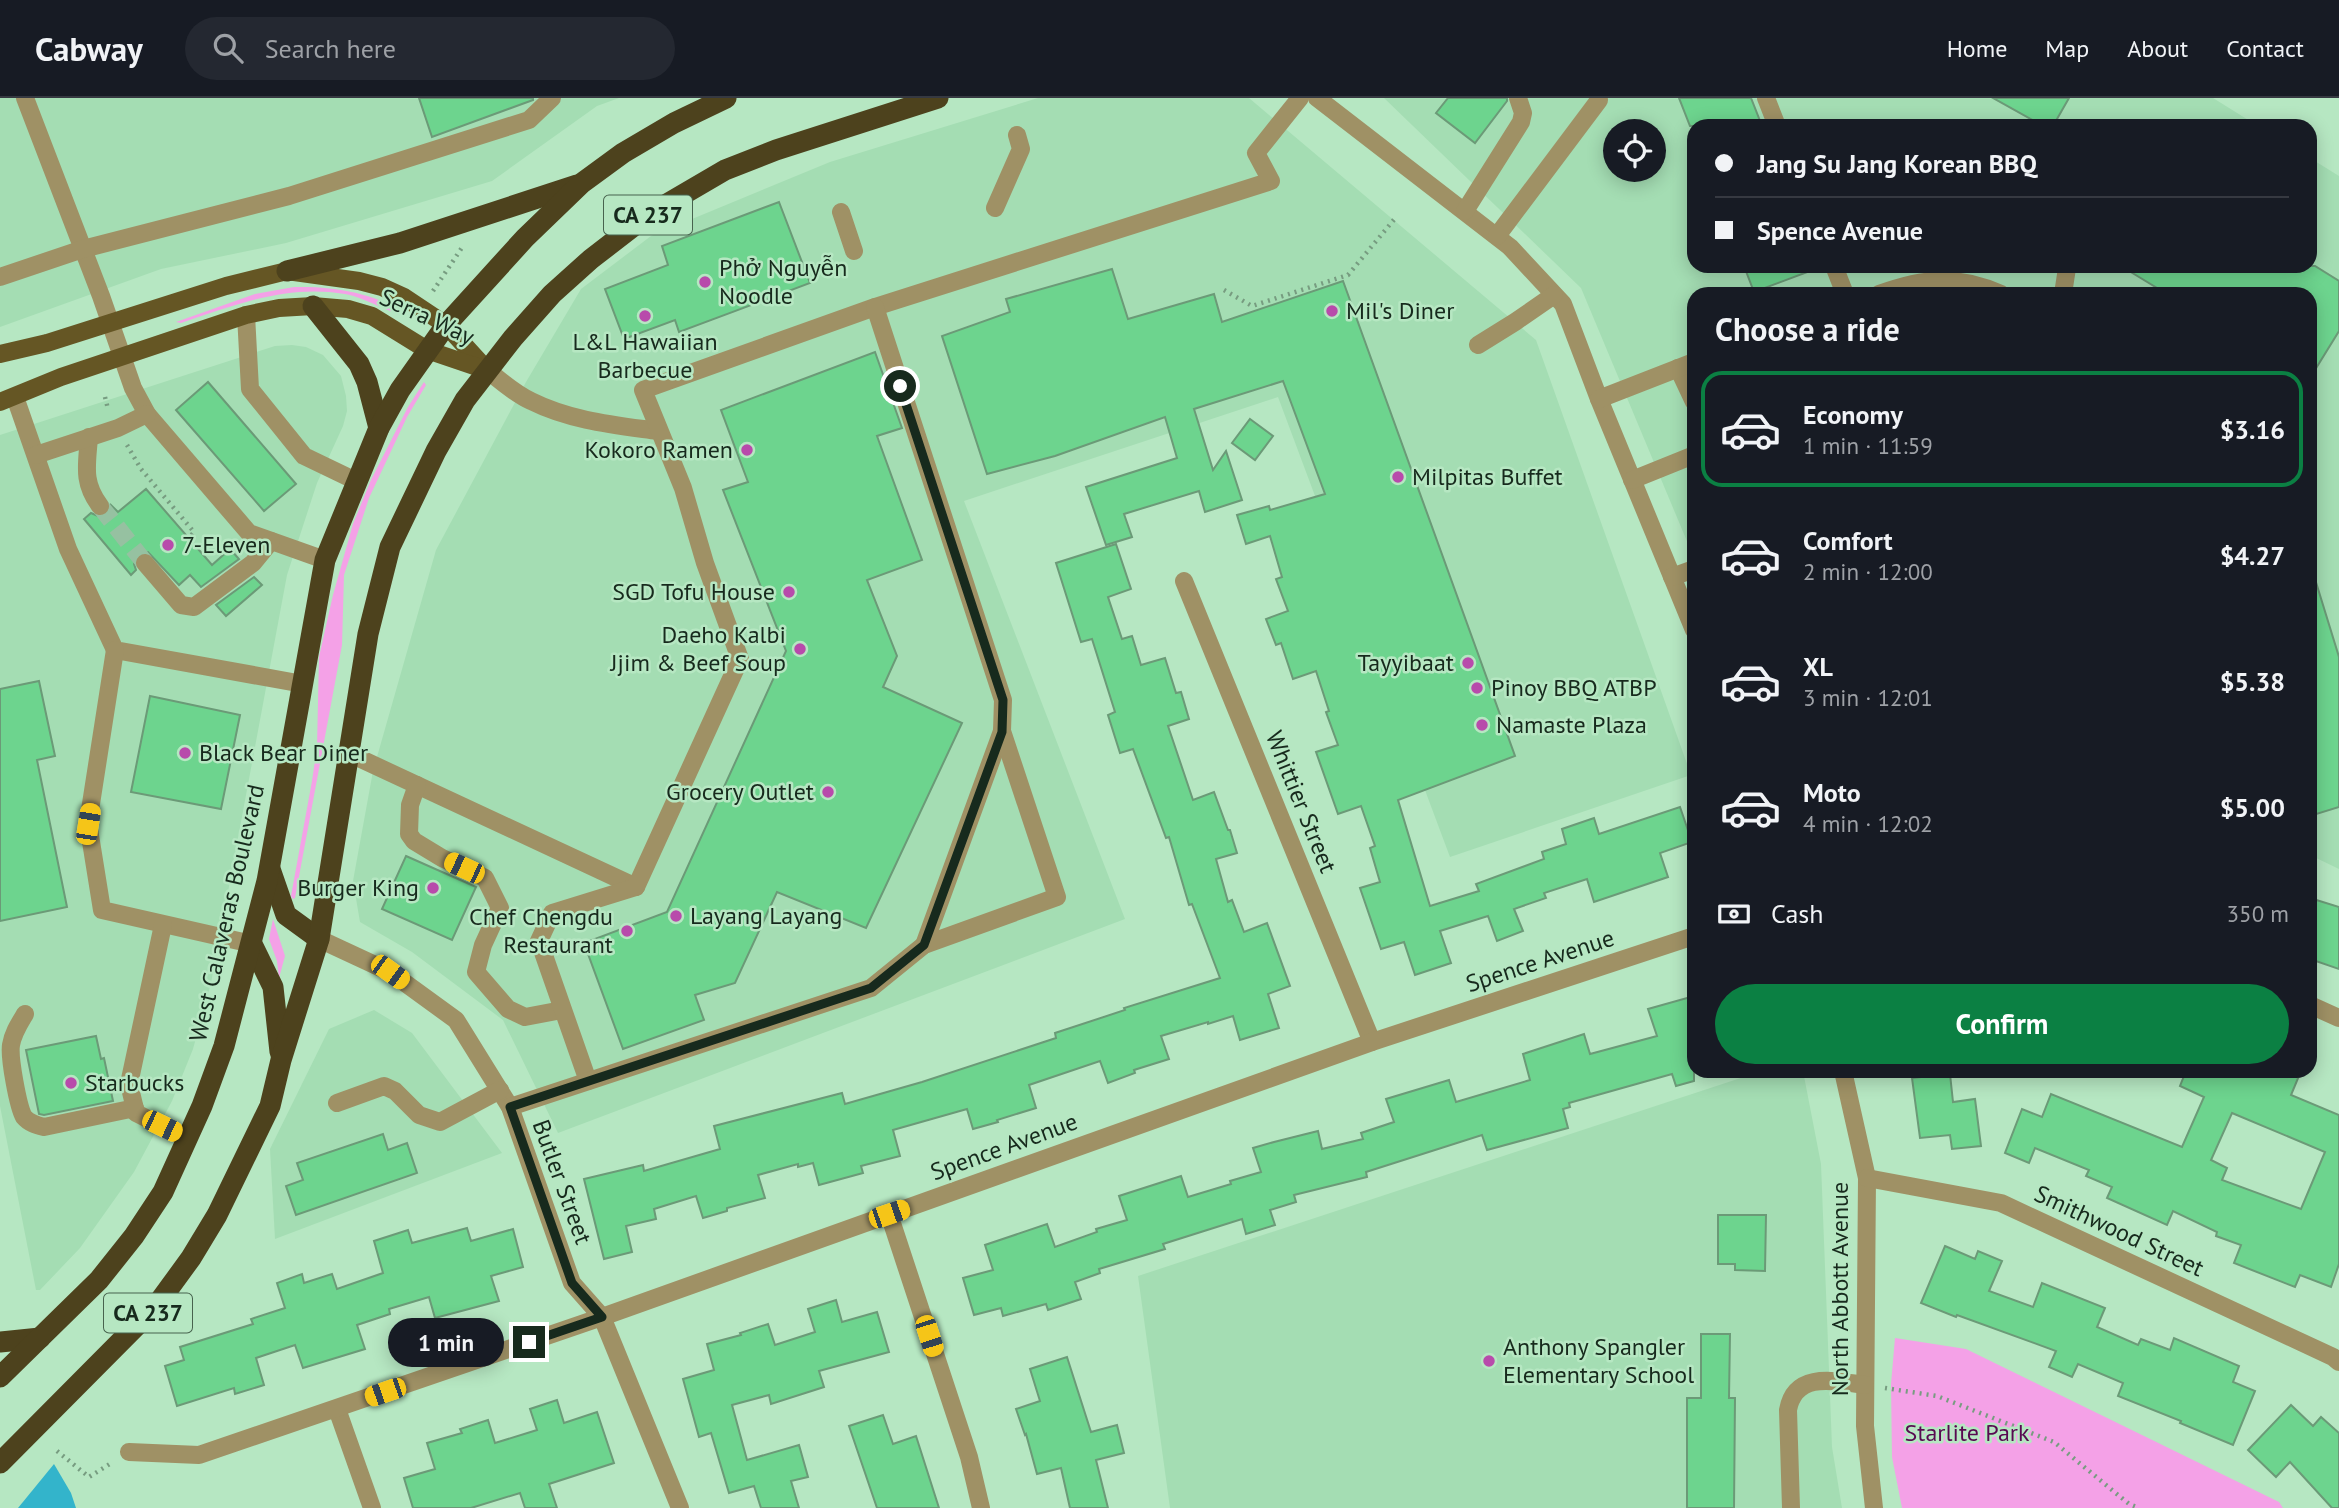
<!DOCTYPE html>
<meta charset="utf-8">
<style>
body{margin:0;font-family:"PT Sans",sans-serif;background:#242831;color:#f1f3f6;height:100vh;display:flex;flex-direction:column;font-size:26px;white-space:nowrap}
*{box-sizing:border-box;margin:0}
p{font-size:23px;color:#9ea1a6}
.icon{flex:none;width:38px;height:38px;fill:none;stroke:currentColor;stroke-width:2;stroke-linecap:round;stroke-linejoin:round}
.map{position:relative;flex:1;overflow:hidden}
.details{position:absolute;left:1687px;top:189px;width:630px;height:791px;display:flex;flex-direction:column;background:#171b24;border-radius:21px;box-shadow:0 4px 18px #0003}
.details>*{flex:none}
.hud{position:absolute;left:1687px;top:21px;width:630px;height:154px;border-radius:21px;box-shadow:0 4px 18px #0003;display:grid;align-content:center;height:154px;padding:0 28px;background:#171b24}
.tools{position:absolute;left:1603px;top:21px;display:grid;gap:14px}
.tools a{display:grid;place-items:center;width:63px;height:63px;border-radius:50%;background:#171b24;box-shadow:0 4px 18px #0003;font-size:35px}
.end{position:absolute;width:32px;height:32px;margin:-16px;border:9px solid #172a1d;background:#fff;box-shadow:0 0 0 4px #fff}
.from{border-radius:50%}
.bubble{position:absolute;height:49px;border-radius:24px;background:#171b24;box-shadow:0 4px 18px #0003;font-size:23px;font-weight:700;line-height:49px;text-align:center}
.car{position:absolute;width:21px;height:42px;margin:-21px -10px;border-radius:9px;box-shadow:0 0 5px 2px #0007;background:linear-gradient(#f5c518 24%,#345 0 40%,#f5c518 0 76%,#345 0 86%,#f5c518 0)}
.hud b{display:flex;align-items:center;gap:24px;height:66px;font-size:26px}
.hud b+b{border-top:2px solid #363941}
.hud i{width:18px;height:18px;background:#f1f3f6}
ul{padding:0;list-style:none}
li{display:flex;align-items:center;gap:21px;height:116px;margin:0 14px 10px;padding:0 14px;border:4px solid transparent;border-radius:21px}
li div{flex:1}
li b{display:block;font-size:26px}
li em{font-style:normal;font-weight:700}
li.selected{border-color:#0b8043}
li>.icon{width:63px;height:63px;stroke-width:1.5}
h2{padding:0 28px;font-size:32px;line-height:84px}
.pay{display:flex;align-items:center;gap:18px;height:77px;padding:0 28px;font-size:26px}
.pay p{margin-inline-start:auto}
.action{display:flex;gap:14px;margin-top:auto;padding:14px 28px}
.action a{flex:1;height:80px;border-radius:42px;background:#0b8043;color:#fff;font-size:28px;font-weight:700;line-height:80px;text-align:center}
header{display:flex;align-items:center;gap:42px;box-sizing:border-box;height:98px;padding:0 35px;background:#171b24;border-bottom:2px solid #363941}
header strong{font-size:33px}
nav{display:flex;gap:38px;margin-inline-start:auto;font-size:24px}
.search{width:490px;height:63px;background:#242831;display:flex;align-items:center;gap:18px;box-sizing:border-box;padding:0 24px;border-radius:38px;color:#9ea1a6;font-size:26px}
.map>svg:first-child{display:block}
</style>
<header>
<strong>Cabway</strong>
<div class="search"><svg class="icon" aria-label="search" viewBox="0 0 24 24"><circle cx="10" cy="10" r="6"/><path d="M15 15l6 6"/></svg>Search here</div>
<nav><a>Home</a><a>Map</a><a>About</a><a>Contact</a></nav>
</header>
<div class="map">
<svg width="2339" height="1410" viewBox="0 0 2339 1410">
<rect width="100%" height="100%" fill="#b6e7c2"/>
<g fill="#a4ddb3" fill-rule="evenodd">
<polygon points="0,0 619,0 597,8 492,83 286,145 161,171 0,229"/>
<polygon points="1038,0 1249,0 1536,242 1691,677 1450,759 1278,299 964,403 1125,821 558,1035 503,922 412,854 360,824 353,783 373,673 436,452 526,284 581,191 651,138 830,64"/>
<path d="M1384 0H2213L2258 28H1694V168H2310V60L2339 78V771L2310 757V196H1694V460L1581 190ZM1615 33H1654V72H1615Z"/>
<polygon points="292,247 306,249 323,257 341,278 346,298 347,313 343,328 317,385 287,477 211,885 193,951 172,1003 134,1074 80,1150 40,1192 36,1192 0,1008 0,337 275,248"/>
<polygon points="374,912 412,935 502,1055 275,1141 270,1051 329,931"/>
<polygon points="1762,973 1803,973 1821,1066 1832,1349 1842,1410 1170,1410 1138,1178"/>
</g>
<g fill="#f4a1e7">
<path d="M294 189C335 188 370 195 406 214V217C393 217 364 199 345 196 287 186 235 207 181 225L176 224 255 196Z"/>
<polygon points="424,284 426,287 407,319 369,400 344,477 342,547 295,800 293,801 291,798 312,683 317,649 319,559 333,497 353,426 371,382 408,309"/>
<polygon points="273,821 285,858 279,880 277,863 269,841"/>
<polygon points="1895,1240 1966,1251 2279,1404 2283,1410 1902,1410 1892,1359 1891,1286"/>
</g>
<polygon fill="#33b4cb" points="54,1366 71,1395 76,1410 18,1410"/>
<g fill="#6dd48e" stroke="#6b9a77" stroke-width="2" fill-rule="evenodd">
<polygon points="419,0 533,0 533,2 432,39"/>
<polygon points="1448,0 1507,0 1507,3 1475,45 1436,15"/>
<polygon points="1679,0 1751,0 1762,28 1690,28"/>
<polygon points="1993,0 2069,0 2053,28 2043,28"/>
<polygon points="779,104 810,185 679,234 675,222 624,241 605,191 668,167 662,148"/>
<polygon points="1744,168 1818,168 1818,170 1754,194"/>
<polygon points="2121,168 2315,168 2339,183 2339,233 2310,280 2310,196 2167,196"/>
<polygon points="1112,171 1128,221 1214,196 1222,224 1343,183 1515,658 1398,702 1430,808 1479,793 1476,786 1544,761 1542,754 1566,746 1562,731 1594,720 1599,736 1680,709 1692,744 1660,755 1668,779 1594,804 1587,781 1544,795 1546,800 1514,811 1523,833 1497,843 1488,818 1440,833 1451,865 1415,877 1404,844 1381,851 1360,790 1380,784 1370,750 1375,748 1361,708 1338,716 1316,654 1338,647 1326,614 1329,613 1316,573 1293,581 1281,545 1276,547 1266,521 1288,513 1276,481 1282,479 1270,438 1246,446 1237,417 1269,408 1270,412 1325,396 1283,283 1194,311 1213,372 1226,353 1242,402 1205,414 1199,393 1124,416 1132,439 1106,447 1086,389 1177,360 1165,319 1055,358 987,376 942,238 1010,214 1006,201"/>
<polygon points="875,254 902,330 877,338 922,462 867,482 897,558 883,589 962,625 866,830 777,794 735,885 695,897 704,922 623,951 584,845 667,814 786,553 723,392 748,384 721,312"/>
<polygon points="208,284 296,386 264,413 176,312"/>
<polygon points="1250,321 1273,338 1255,362 1232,345"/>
<polygon points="146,391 212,467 230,451 239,461 201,489 190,477 179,487 148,454 137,457 134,466 136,472 131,477 84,421 91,415 100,419 106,418 110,414 111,407 118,414"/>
<polygon points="1116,446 1131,491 1108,499 1122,541 1132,538 1141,567 1165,560 1176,595 1181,594 1189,621 1168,628 1193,702 1214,694 1228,732 1230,732 1237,755 1216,761 1228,804 1232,802 1244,834 1267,825 1290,888 1268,896 1279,930 1240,942 1233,918 1208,926 1208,924 1161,938 1169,961 1134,972 1135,975 1108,985 1100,963 1029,987 1036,1010 997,1022 998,1024 973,1031 967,1011 893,1032 900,1058 861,1068 863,1075 819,1087 813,1065 798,1069 798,1066 758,1077 765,1100 727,1110 727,1113 703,1120 696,1098 654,1111 656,1121 626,1128 632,1154 604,1161 584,1081 643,1067 644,1073 720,1051 714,1028 842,995 845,1006 922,984 1056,940 1055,935 1125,912 1124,910 1220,880 1192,806 1189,807 1169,739 1166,740 1133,651 1120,655 1108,617 1115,614 1092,541 1081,544 1056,465"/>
<polygon points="254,479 262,487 226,518 216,507"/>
<polygon points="2315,481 2339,559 2339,709 2310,718 2310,482"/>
<polygon points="39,583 55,658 37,662 67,809 0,823 0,591"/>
<polygon points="150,598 240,617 221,711 131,694"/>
<polygon points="406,758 476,789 452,842 382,811"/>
<polygon points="2310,800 2339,809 2339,871 2310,861"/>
<polygon points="1694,898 1694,983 1676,988 1672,976 1569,1005 1570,1009 1563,1011 1568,1030 1487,1052 1482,1037 1366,1074 1367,1079 1294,1097 1296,1104 1270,1112 1275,1127 1246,1136 1242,1121 1163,1146 1165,1151 1099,1171 1100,1175 1075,1184 1081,1201 1048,1212 1046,1206 1003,1218 1001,1210 974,1217 963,1180 993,1172 985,1147 1047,1126 1055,1149 1097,1134 1096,1131 1127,1122 1119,1098 1181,1078 1188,1099 1231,1086 1230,1083 1261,1074 1253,1050 1274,1044 1318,1033 1322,1051 1363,1041 1361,1035 1394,1024 1386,1001 1449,982 1456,1004 1530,982 1523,956 1584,936 1590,956 1657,938 1648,911"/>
<polygon points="96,938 101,961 104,960 113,1003 44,1017 39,1016 26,952"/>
<path d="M2186 973H2301L2291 997 2339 1017V1166L2331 1189 2300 1177 2295 1189 2234 1165 2241 1147 2216 1138 2217 1134 2173 1113 2167 1127 2107 1100 2112 1089 2086 1078 2089 1072 2035 1050 2029 1065 2005 1055 2022 1011 2042 1019 2051 996 2182 1049 2204 999 2180 988ZM2232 1015 2325 1054 2301 1111 2222 1082 2227 1070 2211 1062Z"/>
<polygon points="1950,976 1953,1004 1975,1001 1981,1048 1952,1051 1950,1037 1920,1040 1912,980"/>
<polygon points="383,1036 388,1052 407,1045 417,1075 296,1117 286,1088 303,1082 297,1065"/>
<polygon points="1718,1117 1766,1117 1765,1173 1735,1172 1735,1166 1718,1166"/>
<polygon points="467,1130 471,1143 513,1131 523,1169 491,1178 499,1203 435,1220 429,1199 389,1211 390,1216 357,1227 365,1251 303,1270 295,1247 256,1260 264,1287 235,1296 234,1290 177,1308 165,1268 184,1262 180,1249 253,1226 251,1221 285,1210 277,1185 302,1176 304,1185 332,1176 337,1191 383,1175 374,1143 408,1132 412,1145"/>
<polygon points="1945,1148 1975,1161 1978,1153 2002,1163 1989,1193 2033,1209 2042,1185 2105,1210 2097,1229 2138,1247 2141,1241 2170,1252 2174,1240 2239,1268 2233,1284 2255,1293 2233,1347 2180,1325 2181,1323 2118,1298 2123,1285 2078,1266 2072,1279 2049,1269 2056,1253 1957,1217 1956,1219 1921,1205"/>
<polygon points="836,1202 842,1224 877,1214 889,1254 819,1273 824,1289 771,1306 769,1297 732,1307 747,1362 799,1347 808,1379 791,1383 799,1410 761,1410 754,1388 729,1395 711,1335 699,1339 683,1281 714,1272 707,1246 741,1237 740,1235 768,1226 775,1247 815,1234 808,1211"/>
<polygon points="1701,1236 1730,1236 1729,1300 1735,1300 1734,1410 1687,1410 1687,1300 1701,1300"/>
<polygon points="1067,1259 1091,1334 1117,1327 1124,1355 1096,1362 1108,1410 1070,1410 1061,1370 1037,1376 1026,1336 1025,1337 1016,1311 1040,1303 1030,1271"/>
<polygon points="557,1302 564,1325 597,1314 614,1365 549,1386 557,1410 525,1410 520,1395 471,1410 413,1410 404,1380 435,1371 427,1345 462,1335 460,1331 488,1322 495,1345 537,1332 530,1311"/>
<polygon points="2291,1307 2313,1328 2321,1319 2339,1335 2339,1410 2332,1410 2290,1364 2276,1379 2248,1352"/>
<polygon points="883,1317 893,1346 916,1338 939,1410 877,1410 849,1328"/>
</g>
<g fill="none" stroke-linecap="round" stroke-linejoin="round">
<polyline stroke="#96c1a1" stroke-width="18" stroke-dasharray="18 9" stroke-linecap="butt" points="100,408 145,465"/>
<g stroke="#779c80" stroke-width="4.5" stroke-dasharray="2 5" stroke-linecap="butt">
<polyline points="1224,192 1252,208 1348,177 1397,118"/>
<polyline points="433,193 463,148"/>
<polyline points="105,299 108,311"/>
<polyline points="127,347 141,371 194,434 189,440"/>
<polyline points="1885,1290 1937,1298 2054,1344 2129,1406 2139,1410"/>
<polyline points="57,1353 89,1379 113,1364"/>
</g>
<g stroke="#9f9165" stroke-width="18">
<polyline points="25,0 101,198 133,290 147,316 249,435 325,462"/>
<polyline points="1317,0 1510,149 1563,206 1599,301 1694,532"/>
<polyline points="1766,0 1777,28"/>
<polyline points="995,110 1021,51 1017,37"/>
<polyline points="1465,113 1521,24 1523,15 1518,0"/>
<polyline points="841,114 854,153"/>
<polyline points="1497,138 1599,2"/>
<polyline points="1834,168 1845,196"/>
<polyline points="0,179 83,151 289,98 529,22 552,0"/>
<path d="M1879 196C1924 180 1956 176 2001 196"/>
<polyline points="2063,196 2067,170"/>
<polyline points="246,217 250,291 304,358 356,383"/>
<polyline points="1478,247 1515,224 1554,197"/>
<polyline points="1678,270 1694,304"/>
<path d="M487 272C501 283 515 296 531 303 571 323 615 327 658 333"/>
<polyline points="15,299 68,451 115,552 303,586"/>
<polyline points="1599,301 1694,264"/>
<path d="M89 339C87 367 82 384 100 408"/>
<polyline points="36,357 118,330 147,316"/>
<polyline points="1632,382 1694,357"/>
<polyline points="145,465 181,507 194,509 253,465 271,443"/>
<polyline points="1672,479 1694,471"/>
<polyline points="1184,483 1372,944"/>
<polyline points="115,552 88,725 102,812 252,846"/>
<polyline points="348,655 636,789"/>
<polyline points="417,687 410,707 409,736 414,743 442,760 485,780 500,810 483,847 476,874 508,911 525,919 562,912"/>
<polyline points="163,827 129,986 136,1015 188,1041"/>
<polyline points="319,841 390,874 456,922 510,1009 572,1185 602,1219 680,1410"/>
<polyline points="924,847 1002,633"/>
<polyline points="2310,907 2339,920"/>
<path d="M25 916C19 926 13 935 11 947 9 959 18 1009 24 1019 29 1025 36 1027 44 1029L135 1010"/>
<polyline points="1843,973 1867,1080 1865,1328 1874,1410"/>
<polyline points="588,983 539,843 552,815 636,789 740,561 705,465 683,390 643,292 875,209 1271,83 1256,55 1300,0"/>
<polyline points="337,1005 384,988 395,993 419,1017 440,1024 500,992"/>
<polyline points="510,1009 871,890 924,847 1057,799 1002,633 1003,602 875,209"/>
<polyline points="1867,1080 2001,1105 2333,1259 2339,1264"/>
<polyline points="889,1116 969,1359 981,1410"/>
<polyline points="337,1311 372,1410"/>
<polyline points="129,1354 199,1357 602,1219 1372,944 1694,838"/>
<path d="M1791 1410 1788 1312C1795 1273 1835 1283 1865 1287"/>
</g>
<g stroke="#655624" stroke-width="18">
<polyline points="0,256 47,245 226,188 287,173 359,183 382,189 404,199 446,227 487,272"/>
<polyline points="0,304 61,279 246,217 279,210 313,208 348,211 372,218 427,252 483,271"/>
</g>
<g stroke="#4d421d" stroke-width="21">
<polyline points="287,173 400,145 577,87"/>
<polyline points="313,208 359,266 367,284 379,330"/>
<polyline points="270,771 286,817 319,841"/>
<polyline points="252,846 273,889 280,954"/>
<polyline points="0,1244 40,1240"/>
<polyline points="0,1279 99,1182 134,1138 163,1094 202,1008 224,948 267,783 325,462 379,330 400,292 446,227 525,140 582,85 623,55 674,25 726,0"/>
<polyline points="0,1365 156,1208 191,1160 217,1117 270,1008 281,962 319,841 368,536 390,449 436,353 465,302 513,240 552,196 591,161 648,117 725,72 776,52 938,0"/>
</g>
</g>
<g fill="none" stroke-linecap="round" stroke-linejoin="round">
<polyline stroke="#172a1d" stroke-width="9" points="529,1244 602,1219 572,1185 510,1009 871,890 924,847 1002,634 1003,602 900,288"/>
</g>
<g fill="#b84bab" stroke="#b6e7c2" stroke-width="2.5">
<circle cx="705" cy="184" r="7"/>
<circle cx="1332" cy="213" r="7"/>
<circle cx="645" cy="218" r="7"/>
<circle cx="747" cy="352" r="7"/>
<circle cx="1398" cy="379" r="7"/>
<circle cx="168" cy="447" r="7"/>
<circle cx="789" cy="494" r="7"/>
<circle cx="800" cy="551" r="7"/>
<circle cx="1468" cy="565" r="7"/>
<circle cx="1477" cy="590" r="7"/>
<circle cx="1482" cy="627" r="7"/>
<circle cx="185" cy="655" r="7"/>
<circle cx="828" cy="694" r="7"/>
<circle cx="433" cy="790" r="7"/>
<circle cx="676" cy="818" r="7"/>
<circle cx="627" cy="833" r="7"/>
<circle cx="71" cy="985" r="7"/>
<circle cx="1489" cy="1263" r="7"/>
</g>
<g text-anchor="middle" stroke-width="5" stroke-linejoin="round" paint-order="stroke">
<g fill="#b6e7c2" stroke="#47634e" stroke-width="2">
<rect x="604" y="97.5" width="88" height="39" rx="5"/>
<rect x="104" y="1195.5" width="88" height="39" rx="5"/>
</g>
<g font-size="23" font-weight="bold" fill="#172a1d">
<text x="648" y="125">CA 237</text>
<text x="148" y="1223">CA 237</text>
</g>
<g font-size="24" fill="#172a1d" stroke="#b6e7c2" text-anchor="start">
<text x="719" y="178">Phở Nguyễn<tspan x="719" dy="28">Noodle</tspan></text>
<text x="1346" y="221">Mil's Diner</text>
<text x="645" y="252" text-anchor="middle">L&amp;L Hawaiian<tspan x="645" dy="28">Barbecue</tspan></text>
<text x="733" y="360" text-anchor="end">Kokoro Ramen</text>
<text x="1412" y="387">Milpitas Buffet</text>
<text x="182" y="455">7-Eleven</text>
<text x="775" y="502" text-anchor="end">SGD Tofu House</text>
<text x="786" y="545" text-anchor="end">Daeho Kalbi<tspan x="786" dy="28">Jjim &amp; Beef Soup</tspan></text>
<text x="1454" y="573" text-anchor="end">Tayyibaat</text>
<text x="1491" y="598">Pinoy BBQ ATBP</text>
<text x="1496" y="635">Namaste Plaza</text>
<text x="199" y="663">Black Bear Diner</text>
<text x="814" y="702" text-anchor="end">Grocery Outlet</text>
<text x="419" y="798" text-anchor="end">Burger King</text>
<text x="690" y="826">Layang Layang</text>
<text x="613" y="827" text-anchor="end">Chef Chengdu<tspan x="613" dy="28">Restaurant</tspan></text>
<text x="85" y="993">Starbucks</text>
<text x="1503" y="1257">Anthony Spangler<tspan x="1503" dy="28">Elementary School</tspan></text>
</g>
<g font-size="24" fill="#172a1d" stroke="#b6e7c2">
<text transform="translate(427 219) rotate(25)" y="8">Serra Way</text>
<text transform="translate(1301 704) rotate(68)" y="8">Whittier Street</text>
<text transform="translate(227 815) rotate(-77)" y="8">West Calaveras Boulevard</text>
<text transform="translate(1540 863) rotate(-18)" y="8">Spence Avenue</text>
<text transform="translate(1004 1049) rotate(-20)" y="8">Spence Avenue</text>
<text transform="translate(562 1084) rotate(70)" y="8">Butler Street</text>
<text transform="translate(2119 1133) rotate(25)" y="8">Smithwood Street</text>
<text transform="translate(1840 1191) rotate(-90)" y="8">North Abbott Avenue</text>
</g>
<g font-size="24" fill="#580951" stroke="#b6e7c2">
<text x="1967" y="1343">Starlite Park</text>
</g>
</g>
</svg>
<div class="tools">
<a><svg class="icon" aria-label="locate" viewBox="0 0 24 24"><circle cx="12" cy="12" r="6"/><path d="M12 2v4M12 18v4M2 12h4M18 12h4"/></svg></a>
</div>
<i class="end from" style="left:900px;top:288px"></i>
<i class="end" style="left:529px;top:1244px"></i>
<div class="bubble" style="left:388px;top:1220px;width:116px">1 min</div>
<i class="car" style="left:88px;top:726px;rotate:9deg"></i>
<i class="car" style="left:464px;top:770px;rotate:295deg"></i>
<i class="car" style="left:390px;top:874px;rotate:126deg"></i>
<i class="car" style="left:162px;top:1028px;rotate:116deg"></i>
<i class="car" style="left:889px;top:1116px;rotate:71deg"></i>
<i class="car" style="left:929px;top:1238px;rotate:162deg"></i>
<i class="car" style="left:385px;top:1294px;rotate:251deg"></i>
<div class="hud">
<b><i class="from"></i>Jang Su Jang Korean BBQ</b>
<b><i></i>Spence Avenue</b>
</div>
<section class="details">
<h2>Choose a ride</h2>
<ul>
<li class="selected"><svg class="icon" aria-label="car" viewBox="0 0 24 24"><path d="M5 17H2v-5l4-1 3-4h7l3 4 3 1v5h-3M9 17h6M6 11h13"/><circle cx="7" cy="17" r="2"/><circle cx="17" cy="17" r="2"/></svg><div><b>Economy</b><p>1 min · 11:59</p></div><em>$3.16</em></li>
<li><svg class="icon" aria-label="car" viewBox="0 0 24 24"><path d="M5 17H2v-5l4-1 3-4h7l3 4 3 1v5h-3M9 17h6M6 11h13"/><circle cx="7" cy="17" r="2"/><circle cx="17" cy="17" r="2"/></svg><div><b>Comfort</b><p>2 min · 12:00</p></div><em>$4.27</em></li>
<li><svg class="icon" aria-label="car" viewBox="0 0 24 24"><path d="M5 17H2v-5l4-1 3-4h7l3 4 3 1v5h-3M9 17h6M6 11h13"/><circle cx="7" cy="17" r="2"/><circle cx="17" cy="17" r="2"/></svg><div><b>XL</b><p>3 min · 12:01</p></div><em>$5.38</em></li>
<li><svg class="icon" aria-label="car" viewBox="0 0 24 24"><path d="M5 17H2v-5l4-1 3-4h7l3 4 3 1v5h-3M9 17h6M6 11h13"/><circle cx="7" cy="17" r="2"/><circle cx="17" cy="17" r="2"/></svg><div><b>Moto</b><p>4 min · 12:02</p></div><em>$5.00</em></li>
</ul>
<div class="pay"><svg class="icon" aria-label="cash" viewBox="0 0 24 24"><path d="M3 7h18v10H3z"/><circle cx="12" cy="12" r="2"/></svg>Cash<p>350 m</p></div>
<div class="action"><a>Confirm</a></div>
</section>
</div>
